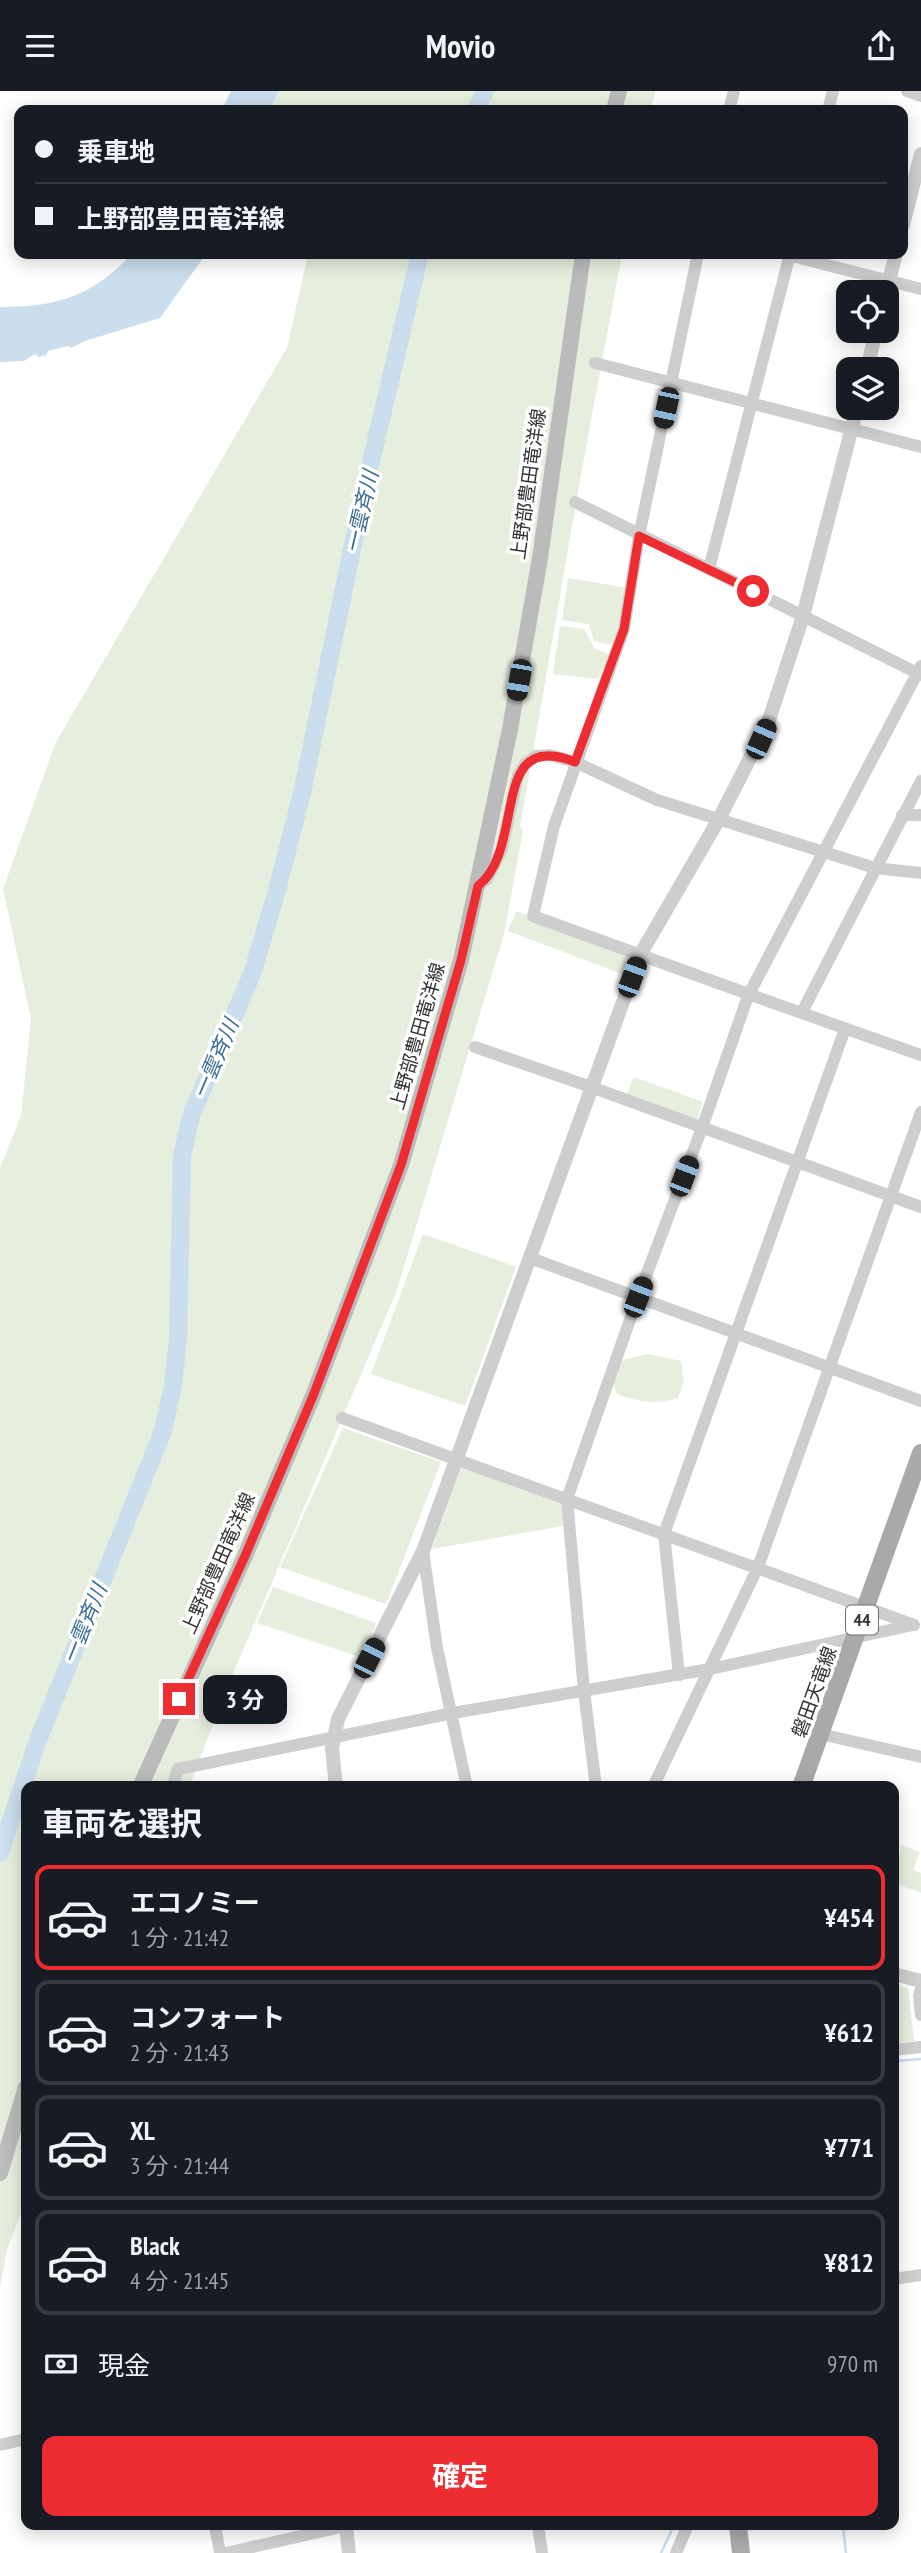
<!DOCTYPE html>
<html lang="ja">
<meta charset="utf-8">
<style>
body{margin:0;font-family:"PT Sans Narrow","Noto Sans JP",sans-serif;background:#20242c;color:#f1f3f6;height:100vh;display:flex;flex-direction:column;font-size:26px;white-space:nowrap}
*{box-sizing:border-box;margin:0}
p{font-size:23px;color:#9ea1a6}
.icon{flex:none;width:38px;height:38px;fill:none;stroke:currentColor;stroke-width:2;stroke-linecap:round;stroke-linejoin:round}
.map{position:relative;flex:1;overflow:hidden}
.panel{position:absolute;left:21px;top:1690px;width:878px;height:749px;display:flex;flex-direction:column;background:#171b24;border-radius:14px;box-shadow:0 4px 18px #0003}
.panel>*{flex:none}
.top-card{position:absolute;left:14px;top:14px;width:894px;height:154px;border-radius:14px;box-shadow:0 4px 18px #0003;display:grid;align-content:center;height:154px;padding:0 21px;background:#171b24}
.controls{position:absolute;left:836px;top:189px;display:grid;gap:14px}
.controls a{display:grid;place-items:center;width:63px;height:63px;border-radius:14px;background:#171b24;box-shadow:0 4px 18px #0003;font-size:35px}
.end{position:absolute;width:32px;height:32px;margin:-16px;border:9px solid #ed2d31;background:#fff;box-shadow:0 0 0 4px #fff}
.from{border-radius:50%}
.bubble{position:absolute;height:49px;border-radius:14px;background:#171b24;box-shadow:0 4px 18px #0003;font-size:23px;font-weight:700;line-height:49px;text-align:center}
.car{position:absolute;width:21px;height:42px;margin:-21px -10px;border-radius:9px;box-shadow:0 0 5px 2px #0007;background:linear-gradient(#222 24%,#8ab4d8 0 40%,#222 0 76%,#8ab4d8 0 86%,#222 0)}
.top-card b{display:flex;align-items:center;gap:24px;height:66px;font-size:26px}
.top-card b+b{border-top:2px solid #363941}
.top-card i{width:18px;height:18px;background:#f1f3f6}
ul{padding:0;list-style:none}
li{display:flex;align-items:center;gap:21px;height:105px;margin:0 14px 10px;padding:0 7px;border:4px solid #363941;border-radius:14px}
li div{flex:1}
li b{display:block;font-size:26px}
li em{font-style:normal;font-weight:700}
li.on{border-color:#ed2d31}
li>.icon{width:63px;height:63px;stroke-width:1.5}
h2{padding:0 21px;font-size:32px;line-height:84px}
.pay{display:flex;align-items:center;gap:18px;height:77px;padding:0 21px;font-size:26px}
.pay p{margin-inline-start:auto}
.action{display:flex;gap:14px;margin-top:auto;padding:14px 21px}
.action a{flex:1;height:80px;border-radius:14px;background:#ed2d31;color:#fff;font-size:28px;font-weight:700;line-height:80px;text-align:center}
header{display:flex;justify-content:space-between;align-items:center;height:91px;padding:0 21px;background:#171b24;font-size:32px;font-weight:700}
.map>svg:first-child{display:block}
</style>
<header><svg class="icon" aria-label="menu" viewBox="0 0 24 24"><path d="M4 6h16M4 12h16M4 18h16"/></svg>Movio<svg class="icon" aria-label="share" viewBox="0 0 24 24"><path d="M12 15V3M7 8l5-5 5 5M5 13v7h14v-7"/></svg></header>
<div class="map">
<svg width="921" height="2462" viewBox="0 0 921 2462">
<rect width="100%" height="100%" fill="#fff"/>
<g fill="#e6eede">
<polygon points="279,0 656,0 650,19 271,19"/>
<polygon points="308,163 622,163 580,389 520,736 523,740 504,843 397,1199 234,1580 189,1696 26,1696 26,2109 7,2159 0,2196 0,1077 21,1025 31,927 3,798 56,651 287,257"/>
<polygon points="568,487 627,497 625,532 611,554 594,550 589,533 562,529"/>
<polygon points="560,535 584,538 594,557 610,564 598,588 553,583"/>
<polygon points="516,820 631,861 622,883 508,840"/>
<polygon points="634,986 703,1011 696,1031 626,1005"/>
<polygon points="423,1143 516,1176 465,1315 371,1283"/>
<path d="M648 1263 681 1270 684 1291 678 1307C655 1314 640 1311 617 1303L613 1292 623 1269Z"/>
<polygon points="343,1337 441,1371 386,1513 280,1476"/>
<polygon points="461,1376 563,1414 563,1435 432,1458"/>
<polygon points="273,1496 376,1532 363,1567 257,1532"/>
<polygon points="901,1754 920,1761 913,1779 921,1782 921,1802 894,1792"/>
<polygon points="894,1893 908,1897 914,1950 894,1952"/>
</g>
<g fill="#cadeee">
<polygon points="231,0 279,0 270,19 222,19"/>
<path d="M132 163H206L160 227 85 250 71 257 68 255 48 260 46 264 39 266 35 263 24 270 0 271V216C58 216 92 205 132 163Z"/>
</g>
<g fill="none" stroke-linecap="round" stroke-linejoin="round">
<g stroke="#cadeee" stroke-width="2.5">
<polyline points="894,1970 921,1968"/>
<polyline points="843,2434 846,2462"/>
<polyline points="661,2462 674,2434"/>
</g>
<g stroke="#cadeee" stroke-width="18">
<polyline points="476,19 485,0"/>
<polyline points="0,1762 38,1649 163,1340 173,1294 178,1247 182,1065 191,1025 252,883 276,803 302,702 363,405 420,163"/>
</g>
<g stroke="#cecece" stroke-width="12">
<polyline points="907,0 921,5"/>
<polyline points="729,19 734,0"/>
<polyline points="828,19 833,0"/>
<path d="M698 163 639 445 624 538 554 735 533 825C662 872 791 919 921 964"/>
<polyline points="784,163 921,198"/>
<polyline points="595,272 921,356"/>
<polyline points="575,411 921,584"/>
<polyline points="709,478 790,163"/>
<polyline points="902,724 921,724"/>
<polyline points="478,795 487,788 502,758 518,684 525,673 536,665 550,664 575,671 657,709 875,777 921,782"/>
<polyline points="802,921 921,690"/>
<polyline points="475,956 591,996 921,1116"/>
<polyline points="530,1167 921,1310"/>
<polyline points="342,1327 914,1534"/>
<polyline points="423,1460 437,1557 467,1696"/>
<polyline points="679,1584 664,1443 845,938"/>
<polyline points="820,1643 921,1666"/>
<polyline points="172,1696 178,1678 453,1622 710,1578 913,1534"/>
<polyline points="596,1696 584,1600 567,1408 638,1206 702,1037 748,905 921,575"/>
<polyline points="653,1696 758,1476 921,1021"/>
<polyline points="921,1898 919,1904 921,1924"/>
<polyline points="894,1959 921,1956"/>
<polyline points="894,2188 921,2184"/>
<polyline points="0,2354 26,2348"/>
<polyline points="215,2434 220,2462"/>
<polyline points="538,2434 542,2462"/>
<polyline points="226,2462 350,2434"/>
<polyline points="676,2462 688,2434"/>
</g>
<g stroke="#cecece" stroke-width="14">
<polyline points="903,134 921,63"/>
<polyline points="886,201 896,163"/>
<polyline points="867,278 876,240"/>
<polyline points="336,1696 332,1657 338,1628 423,1460 640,864 719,728 768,632 803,525 857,317"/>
<polyline points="894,1883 921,1890"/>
<polyline points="346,2434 349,2462"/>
</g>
<g stroke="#bbb" stroke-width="16">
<polyline points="614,19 619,0"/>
<polyline points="140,1696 245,1465 313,1305 401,1074 461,869 510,638 540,467 583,163"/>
<polyline points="0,2082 26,1996"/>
</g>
<g stroke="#a9a9a9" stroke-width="18">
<polyline points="801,1696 921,1362"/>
<polyline points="738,2434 741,2462"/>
</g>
</g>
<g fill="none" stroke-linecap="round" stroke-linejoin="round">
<path stroke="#ed2d31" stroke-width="9" d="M179 1608 245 1465 313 1305 401 1074 461 869 478 795C527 757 488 636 575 671L624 538 639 445 753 500"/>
</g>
<g text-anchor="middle" stroke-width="7" stroke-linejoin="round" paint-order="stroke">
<rect fill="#fff" stroke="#6f6f6f" stroke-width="2" x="846" y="1514.5" width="32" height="29" rx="5"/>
<g font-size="18" font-weight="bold" fill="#313131">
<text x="862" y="1535">44</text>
</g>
<g font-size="19" fill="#313131" stroke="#fff">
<text transform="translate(528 393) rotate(-82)" y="7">上野部豊田竜洋線</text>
<text transform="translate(417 945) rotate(-74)" y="7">上野部豊田竜洋線</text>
<text transform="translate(218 1472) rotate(-66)" y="7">上野部豊田竜洋線</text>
<text transform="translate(814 1601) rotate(-70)" y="7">磐田天竜線</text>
</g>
<g font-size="21" font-style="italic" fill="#3a6e97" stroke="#fff">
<text transform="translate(362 421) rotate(-77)" y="7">一雲斉川</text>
<text transform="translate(216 968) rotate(-67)" y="7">一雲斉川</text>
<text transform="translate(85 1533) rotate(-68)" y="7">一雲斉川</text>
</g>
</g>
</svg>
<div class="controls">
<a><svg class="icon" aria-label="locate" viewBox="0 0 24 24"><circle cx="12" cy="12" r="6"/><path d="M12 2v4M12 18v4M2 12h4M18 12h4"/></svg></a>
<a><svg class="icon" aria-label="layers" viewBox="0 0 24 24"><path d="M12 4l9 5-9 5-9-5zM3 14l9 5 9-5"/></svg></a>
</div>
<i class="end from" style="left:753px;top:500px"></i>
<i class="end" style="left:179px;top:1608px"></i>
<div class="bubble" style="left:203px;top:1584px;width:84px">3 分</div>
<i class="car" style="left:666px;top:317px;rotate:192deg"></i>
<i class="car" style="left:519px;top:589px;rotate:190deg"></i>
<i class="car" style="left:761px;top:648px;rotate:24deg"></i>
<i class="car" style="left:632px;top:886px;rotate:20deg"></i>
<i class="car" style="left:684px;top:1085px;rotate:21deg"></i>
<i class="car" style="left:638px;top:1206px;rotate:21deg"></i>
<i class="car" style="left:369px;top:1567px;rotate:27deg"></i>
<div class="top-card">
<b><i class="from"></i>乗車地</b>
<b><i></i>上野部豊田竜洋線</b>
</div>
<section class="panel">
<h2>車両を選択</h2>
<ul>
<li class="on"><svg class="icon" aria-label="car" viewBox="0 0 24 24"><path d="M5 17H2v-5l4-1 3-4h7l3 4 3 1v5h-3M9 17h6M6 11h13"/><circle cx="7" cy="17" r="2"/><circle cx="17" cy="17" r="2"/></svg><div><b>エコノミー</b><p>1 分 · 21:42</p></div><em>¥454</em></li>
<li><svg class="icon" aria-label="car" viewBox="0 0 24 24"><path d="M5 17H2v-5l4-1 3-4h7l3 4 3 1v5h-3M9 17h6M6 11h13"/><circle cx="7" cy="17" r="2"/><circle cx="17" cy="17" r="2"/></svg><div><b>コンフォート</b><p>2 分 · 21:43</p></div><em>¥612</em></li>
<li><svg class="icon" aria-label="car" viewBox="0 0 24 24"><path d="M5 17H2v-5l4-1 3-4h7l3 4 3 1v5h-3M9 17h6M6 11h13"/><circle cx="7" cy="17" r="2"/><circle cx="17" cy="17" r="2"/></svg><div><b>XL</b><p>3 分 · 21:44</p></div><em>¥771</em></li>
<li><svg class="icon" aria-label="car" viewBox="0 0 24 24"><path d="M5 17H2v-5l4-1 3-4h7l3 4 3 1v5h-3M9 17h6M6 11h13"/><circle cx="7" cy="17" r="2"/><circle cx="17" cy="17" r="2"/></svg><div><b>Black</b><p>4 分 · 21:45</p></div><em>¥812</em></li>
</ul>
<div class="pay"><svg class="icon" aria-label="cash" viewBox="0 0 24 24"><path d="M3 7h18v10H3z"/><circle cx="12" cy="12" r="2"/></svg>現金<p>970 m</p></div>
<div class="action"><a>確定</a></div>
</section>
</div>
